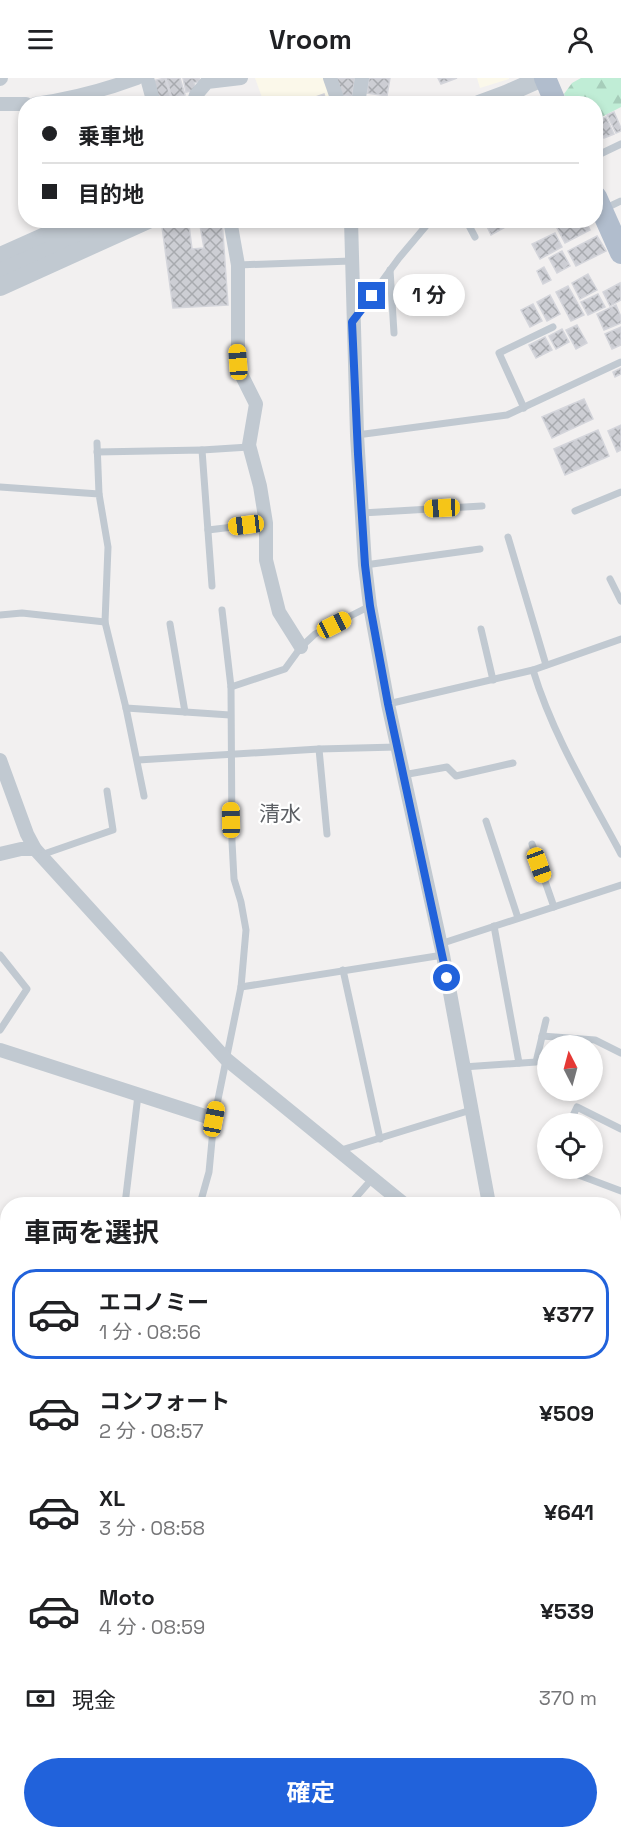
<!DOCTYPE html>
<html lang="ja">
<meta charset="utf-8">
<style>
body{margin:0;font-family:"Space Grotesk","Noto Sans JP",sans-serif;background:#f2f2f2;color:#202124;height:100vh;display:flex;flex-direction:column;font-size:22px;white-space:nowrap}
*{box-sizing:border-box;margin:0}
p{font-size:20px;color:#757577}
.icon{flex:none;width:33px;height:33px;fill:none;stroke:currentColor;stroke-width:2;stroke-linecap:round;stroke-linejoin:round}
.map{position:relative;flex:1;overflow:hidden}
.panel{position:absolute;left:0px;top:1119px;width:621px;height:642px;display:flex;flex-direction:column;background:#fff;border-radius:24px 24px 0 0;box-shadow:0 3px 9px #0003}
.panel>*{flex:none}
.guide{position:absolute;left:18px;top:18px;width:585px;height:132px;border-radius:24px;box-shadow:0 3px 9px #0003;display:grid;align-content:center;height:132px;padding:0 24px;background:#fff}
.needle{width:39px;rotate:354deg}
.controls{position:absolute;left:537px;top:957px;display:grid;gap:12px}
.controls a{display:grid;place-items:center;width:66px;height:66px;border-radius:50%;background:#fff;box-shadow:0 3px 9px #0003;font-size:30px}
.end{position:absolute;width:27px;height:27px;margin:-14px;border:8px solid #2162db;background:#fff;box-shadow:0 0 0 3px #fff}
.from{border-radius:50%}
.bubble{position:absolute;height:42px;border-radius:21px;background:#fff;box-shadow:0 3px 9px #0003;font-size:20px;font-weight:700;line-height:42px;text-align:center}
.car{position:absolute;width:18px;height:36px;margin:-18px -9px;border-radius:8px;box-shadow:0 0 4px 2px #0007;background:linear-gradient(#f5c518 24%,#345 0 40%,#f5c518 0 76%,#345 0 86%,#f5c518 0)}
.guide b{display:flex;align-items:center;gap:21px;height:57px;font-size:22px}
.guide b+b{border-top:2px solid #e0e0e0}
.guide i{width:15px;height:15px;background:#202124}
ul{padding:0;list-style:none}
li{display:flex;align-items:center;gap:18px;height:90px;margin:0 12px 9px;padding:0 12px;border:3px solid transparent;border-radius:24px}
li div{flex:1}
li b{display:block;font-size:22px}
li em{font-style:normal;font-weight:700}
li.current{border-color:#2162db}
li>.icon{width:54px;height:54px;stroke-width:1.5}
h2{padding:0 24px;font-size:27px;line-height:72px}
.pay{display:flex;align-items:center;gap:15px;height:66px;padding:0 24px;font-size:22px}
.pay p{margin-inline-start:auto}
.primary-button{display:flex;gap:12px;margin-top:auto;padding:12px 24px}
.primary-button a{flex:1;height:69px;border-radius:36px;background:#2162db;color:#fff;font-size:24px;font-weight:700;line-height:69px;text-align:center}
header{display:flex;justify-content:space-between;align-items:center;height:78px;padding:0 24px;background:#fff;font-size:27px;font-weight:700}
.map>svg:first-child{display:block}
</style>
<header><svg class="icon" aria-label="menu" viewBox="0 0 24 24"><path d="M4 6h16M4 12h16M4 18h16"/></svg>Vroom<svg class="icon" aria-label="person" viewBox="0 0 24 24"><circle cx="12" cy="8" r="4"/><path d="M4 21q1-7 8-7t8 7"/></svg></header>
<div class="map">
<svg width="621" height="1761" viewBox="0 0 621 1761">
<defs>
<pattern id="forest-firs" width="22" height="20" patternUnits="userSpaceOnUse" patternTransform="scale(1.5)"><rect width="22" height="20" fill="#c0edd6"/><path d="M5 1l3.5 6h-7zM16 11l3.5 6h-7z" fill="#a6cdba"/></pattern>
<pattern id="building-cross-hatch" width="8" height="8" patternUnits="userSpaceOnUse" patternTransform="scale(1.5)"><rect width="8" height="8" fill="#cdced4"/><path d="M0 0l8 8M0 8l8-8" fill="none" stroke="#a8aaaf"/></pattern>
</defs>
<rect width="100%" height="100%" fill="#f2f0f0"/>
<g fill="#fbf8ea">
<polygon points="255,0 326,0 336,25 264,25"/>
<polygon points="477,0 509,0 509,1 480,10"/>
</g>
<polygon fill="url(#forest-firs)" points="581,0 621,0 621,29 596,42 596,26 568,25 564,16 572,5"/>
<g fill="url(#building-cross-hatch)" stroke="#d4d5db" stroke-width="1.5">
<polygon points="165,0 171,21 158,24 152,3"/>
<polygon points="166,0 180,0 185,17 172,20"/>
<polygon points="183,0 199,0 200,3 194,5 196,12 186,14"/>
<polygon points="336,0 355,0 352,19 342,17"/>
<polygon points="369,0 390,0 387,18 367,15"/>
<polygon points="438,0 457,0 441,6"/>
<polygon points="324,16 327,26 296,26"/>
<polygon points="366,19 392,23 392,26 365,26"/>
<polygon points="614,34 621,50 621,53 616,55 607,37"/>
<polygon points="606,39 614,56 604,60 596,43"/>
<polygon points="199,142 222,142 228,227 173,230 162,149 189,147 192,171 204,170"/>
<polygon points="484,142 518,142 491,157"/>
<polygon points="571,142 585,142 590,152 565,165 557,150"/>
<polygon points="555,155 562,169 540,181 532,166"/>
<polygon points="597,158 606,173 576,188 568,173"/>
<polygon points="562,173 570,188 557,195 549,180"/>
<polygon points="544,189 551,202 543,206 537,193"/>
<polygon points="588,196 597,212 580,221 572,205"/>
<polygon points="620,205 621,222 610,228 603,214"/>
<polygon points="568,208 584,237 571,243 556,214"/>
<polygon points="598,216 605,229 588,237 581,224"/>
<polygon points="550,217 560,236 547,243 537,224"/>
<polygon points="533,226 542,243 530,249 521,232"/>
<polygon points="616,227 621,239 621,245 604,252 597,236"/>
<polygon points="577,247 587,265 576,271 566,252"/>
<polygon points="621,249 621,267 612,271 605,256"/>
<polygon points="562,251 569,264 556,271 549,258"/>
<polygon points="545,259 552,272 536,280 529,267"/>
<polygon points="621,290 621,296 615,299 613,294"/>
<polygon points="584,321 593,341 552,360 542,339"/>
<polygon points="621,347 621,372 617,374 608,353"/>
<polygon points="598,352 609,378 565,397 554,371"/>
<rect x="614" y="1486" width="7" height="20"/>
<rect x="556" y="1754" width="19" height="4"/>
<polygon points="580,1754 604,1754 580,1758"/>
</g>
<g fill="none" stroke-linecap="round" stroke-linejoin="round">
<polyline stroke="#7acaa9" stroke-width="2" stroke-dasharray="4.5 3" stroke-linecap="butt" points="614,1726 621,1726"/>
<g stroke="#c1c9d1" stroke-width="7">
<polyline points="596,78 621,66"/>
<polyline points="604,131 621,123"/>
<polyline points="466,142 475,159"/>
<polyline points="238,187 351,183"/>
<polyline points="390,192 394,255"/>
<polyline points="355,240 399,180 431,142"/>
<polyline points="524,330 499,275 553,249"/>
<polyline points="357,357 507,337 621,284"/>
<polyline points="97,365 99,416"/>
<polyline points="202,372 249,369"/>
<polyline points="97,374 202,372 212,508"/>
<polyline points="0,409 99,416 108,469 105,544 126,630 144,718"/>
<polyline points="575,433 621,414"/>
<polyline points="362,435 482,428"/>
<polyline points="208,452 266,445"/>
<polyline points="508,459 546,587"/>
<polyline points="365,487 480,471"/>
<polyline points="610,501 621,523"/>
<polyline points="0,537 22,535 105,544"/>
<polyline points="170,546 185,634"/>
<polyline points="481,551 493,602"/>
<path d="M533 592C553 658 589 716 621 776"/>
<polyline points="231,609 285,591 301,569 315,556 370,528"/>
<polyline points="388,626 533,592 621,561"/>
<polyline points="126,630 230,637"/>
<polyline points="319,671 327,756"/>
<polyline points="138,682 319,671 397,669"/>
<polyline points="403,697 447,689 456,698 513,685"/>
<polyline points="486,743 518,840"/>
<polyline points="532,766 554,829"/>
<polyline points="41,777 113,752 107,713"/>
<polyline points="494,848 519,985"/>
<polyline points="440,866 621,807"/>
<polyline points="0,877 27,911 0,952"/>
<polyline points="343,892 380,1061"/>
<polyline points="241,909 443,877"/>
<polyline points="542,958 595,962 621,975"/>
<polyline points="463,989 536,984 546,942"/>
<polyline points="569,1046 577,1029 621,1051"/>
<polyline points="338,1073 471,1032"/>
<polyline points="560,1090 621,1113"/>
<polyline points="125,1126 138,1017"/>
<polyline points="200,1126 209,1094 214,1041 241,909 246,852 241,824 234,801 232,764 231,609 222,532"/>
<polyline points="350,1126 372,1101"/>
<polyline points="614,1195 621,1173"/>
<polyline points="614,1477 621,1477"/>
<polyline points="0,1548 8,1514"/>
<polyline points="0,1574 8,1577"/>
<polyline points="614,1625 621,1626"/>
<polyline points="0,1642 8,1641"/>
<polyline points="0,1723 8,1723"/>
<polyline points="214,1754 222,1761"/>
<polyline points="343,1754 345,1761"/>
<polyline points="501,1754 503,1761"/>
<polyline points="70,1761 77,1754"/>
</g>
<g stroke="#c1c9d1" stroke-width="14">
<polyline points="147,0 154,26"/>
<polyline points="330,0 339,26"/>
<polyline points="0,1 1,0"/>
<polyline points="0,26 26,26"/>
<path d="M35 26C70 21 105 12 137 0"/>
<polyline points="193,26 196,17 207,4 241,0"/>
<polyline points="358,26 362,0"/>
<polyline points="230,142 238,187 238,284 241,296 256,326 249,367 260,408 266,445 266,482 279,534 301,569"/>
<polyline points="351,142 357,357 365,487 370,528 388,626 443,877 489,1126"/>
<polyline points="0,682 27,756 35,771 226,981 404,1126"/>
<polyline points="0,776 21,771 35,771"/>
<polyline points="0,972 214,1041"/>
<polyline points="0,1246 8,1245"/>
<polyline points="614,1283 621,1282"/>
<polyline points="614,1406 621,1422"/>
<polyline points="614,1682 621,1682"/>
<polyline points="155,1761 159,1754"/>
</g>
<g stroke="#c1c9d1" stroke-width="18">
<polyline points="479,26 506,16 542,0"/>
<polyline points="0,178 81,142"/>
<polyline points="0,194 119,142"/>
<polyline points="0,209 148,142"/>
</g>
<g stroke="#b1bdcd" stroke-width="22">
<polyline points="545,0 556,26"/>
<polyline points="596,119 621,175"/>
</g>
</g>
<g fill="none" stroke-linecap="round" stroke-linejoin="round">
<polyline stroke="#2162db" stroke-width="8" points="372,218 352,244 358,376 365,487 370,528 388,626 447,900"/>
</g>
<g text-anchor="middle" stroke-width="4.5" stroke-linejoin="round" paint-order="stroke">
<g font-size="21" fill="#5c5f64" stroke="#fff">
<text x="280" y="743">清水</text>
</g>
</g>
</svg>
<div class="controls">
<a><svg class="needle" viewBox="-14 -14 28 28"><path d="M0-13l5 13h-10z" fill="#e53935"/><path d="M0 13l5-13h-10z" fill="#757577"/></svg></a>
<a><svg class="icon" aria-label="locate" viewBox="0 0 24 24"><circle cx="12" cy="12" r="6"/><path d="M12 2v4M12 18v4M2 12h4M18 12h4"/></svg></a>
</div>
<i class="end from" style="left:447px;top:900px"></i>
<i class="end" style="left:372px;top:218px"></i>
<div class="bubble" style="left:393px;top:196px;width:72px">1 分</div>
<i class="car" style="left:238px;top:284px;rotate:356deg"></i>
<i class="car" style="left:442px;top:430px;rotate:267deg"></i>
<i class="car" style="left:246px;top:447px;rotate:263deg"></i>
<i class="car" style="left:334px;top:547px;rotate:63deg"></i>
<i class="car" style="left:231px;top:742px;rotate:359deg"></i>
<i class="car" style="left:539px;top:787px;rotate:160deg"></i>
<i class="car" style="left:214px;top:1041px;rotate:11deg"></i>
<div class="guide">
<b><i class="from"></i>乗車地</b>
<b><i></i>目的地</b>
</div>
<section class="panel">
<h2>車両を選択</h2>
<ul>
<li class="current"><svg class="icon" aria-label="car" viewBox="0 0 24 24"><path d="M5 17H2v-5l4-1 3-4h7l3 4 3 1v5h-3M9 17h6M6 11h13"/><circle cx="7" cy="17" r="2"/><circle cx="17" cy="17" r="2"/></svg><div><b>エコノミー</b><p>1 分 · 08:56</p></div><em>¥377</em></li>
<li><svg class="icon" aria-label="car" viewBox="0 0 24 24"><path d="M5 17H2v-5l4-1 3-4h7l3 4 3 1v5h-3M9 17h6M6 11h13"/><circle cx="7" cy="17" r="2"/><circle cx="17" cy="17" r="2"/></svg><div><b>コンフォート</b><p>2 分 · 08:57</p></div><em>¥509</em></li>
<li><svg class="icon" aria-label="car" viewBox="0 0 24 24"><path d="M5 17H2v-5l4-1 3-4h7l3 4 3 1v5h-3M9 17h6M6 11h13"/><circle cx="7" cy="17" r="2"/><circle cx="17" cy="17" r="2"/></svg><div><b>XL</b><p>3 分 · 08:58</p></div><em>¥641</em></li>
<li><svg class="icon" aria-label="car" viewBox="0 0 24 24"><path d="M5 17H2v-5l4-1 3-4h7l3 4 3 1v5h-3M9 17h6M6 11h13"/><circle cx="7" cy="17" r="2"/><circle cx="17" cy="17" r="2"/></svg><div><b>Moto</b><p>4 分 · 08:59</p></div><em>¥539</em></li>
</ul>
<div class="pay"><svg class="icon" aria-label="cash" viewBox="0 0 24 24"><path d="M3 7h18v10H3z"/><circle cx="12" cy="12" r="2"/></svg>現金<p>370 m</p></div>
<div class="primary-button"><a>確定</a></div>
</section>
</div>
